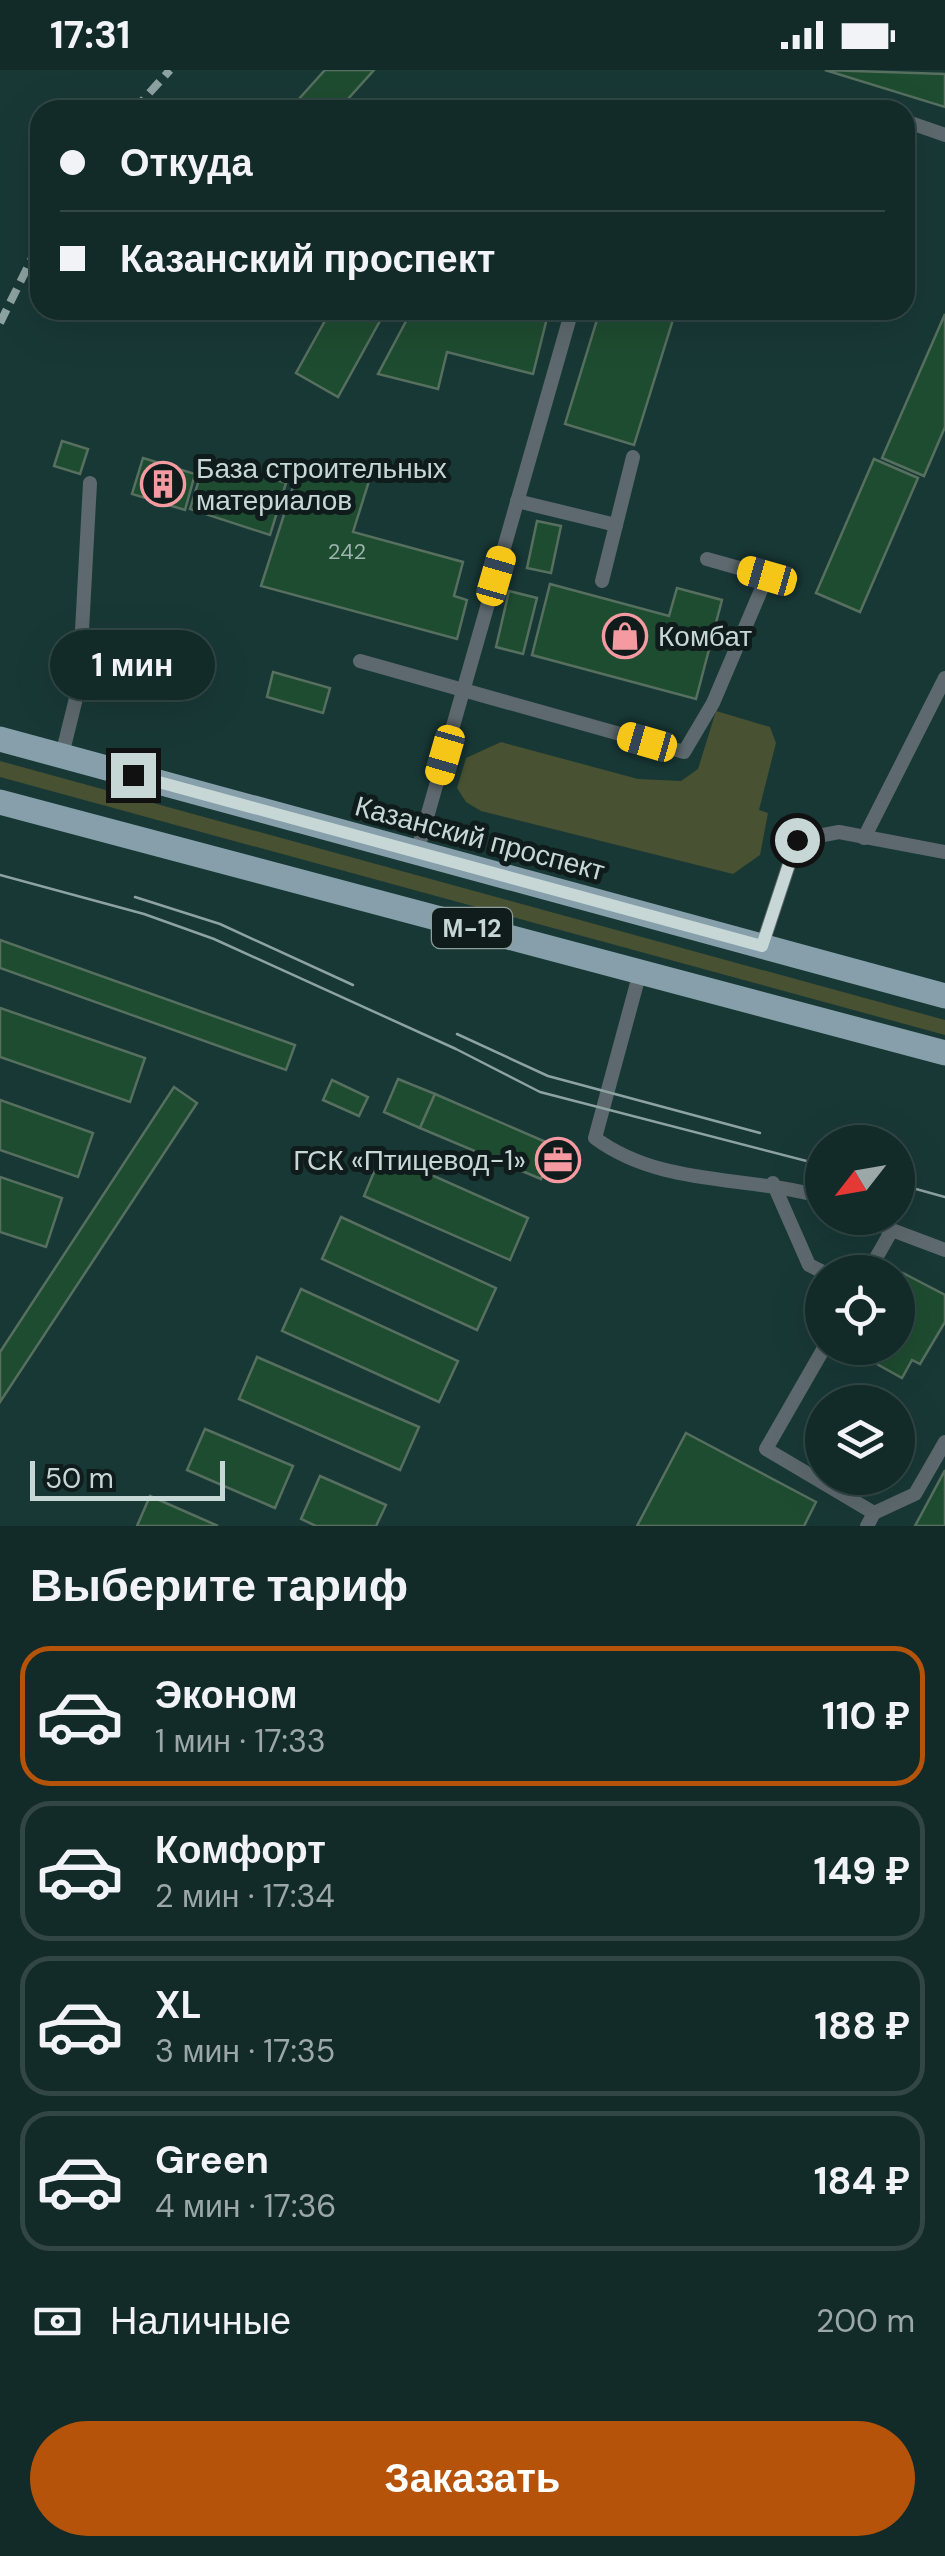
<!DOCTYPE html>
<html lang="ru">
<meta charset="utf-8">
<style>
body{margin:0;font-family:"DM Sans",sans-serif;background:#1f3634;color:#f1f3f6;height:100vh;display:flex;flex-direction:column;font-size:38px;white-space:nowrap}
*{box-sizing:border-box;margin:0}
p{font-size:32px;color:#9ca7a8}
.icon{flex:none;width:55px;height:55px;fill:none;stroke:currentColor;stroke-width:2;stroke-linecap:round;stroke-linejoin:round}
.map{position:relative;height:1456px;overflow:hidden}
.details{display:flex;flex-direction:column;background:#122a28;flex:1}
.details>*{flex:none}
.banner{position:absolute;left:30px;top:30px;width:885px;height:220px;border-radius:30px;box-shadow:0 10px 40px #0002,0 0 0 2px #314645;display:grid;align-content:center;height:220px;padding:0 30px;background:#122a28}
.needle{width:65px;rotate:239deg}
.buttons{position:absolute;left:805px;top:1055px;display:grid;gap:20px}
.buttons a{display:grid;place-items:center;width:110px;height:110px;border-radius:50%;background:#122a28;box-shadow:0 10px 40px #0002,0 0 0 2px #314645;font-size:50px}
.scale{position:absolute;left:30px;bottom:25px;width:195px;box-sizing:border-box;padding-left:10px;border:5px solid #c6d7d6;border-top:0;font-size:28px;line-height:35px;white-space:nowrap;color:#c6d7d6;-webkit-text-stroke:8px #0f1c1b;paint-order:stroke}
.end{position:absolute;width:45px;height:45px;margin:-22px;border:12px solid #c6d7d6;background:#111;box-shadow:0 0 0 5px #111}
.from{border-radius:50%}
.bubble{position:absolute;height:70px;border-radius:35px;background:#122a28;box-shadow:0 10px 40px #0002,0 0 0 2px #314645;font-size:32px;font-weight:700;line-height:70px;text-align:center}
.car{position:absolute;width:30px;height:60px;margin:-30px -15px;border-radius:12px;box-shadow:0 0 8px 2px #0007;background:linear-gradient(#f5c518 24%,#345 0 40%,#f5c518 0 76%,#345 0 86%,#f5c518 0)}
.banner b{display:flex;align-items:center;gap:35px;height:95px;font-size:38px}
.banner b+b{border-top:2px solid #314645}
.banner i{width:25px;height:25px;background:#f1f3f6}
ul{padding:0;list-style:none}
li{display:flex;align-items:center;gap:30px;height:140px;margin:0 20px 15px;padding:0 10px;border:5px solid #314645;border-radius:30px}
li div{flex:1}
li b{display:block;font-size:38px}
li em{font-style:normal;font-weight:700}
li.active{border-color:#b45309}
li>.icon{width:90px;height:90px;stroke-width:1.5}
h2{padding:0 30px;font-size:45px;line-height:120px}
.pay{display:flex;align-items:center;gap:25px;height:110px;padding:0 30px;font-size:38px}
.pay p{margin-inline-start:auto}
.button{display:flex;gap:20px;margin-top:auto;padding:20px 30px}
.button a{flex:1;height:115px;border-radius:60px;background:#b45309;color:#fff;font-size:40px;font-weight:700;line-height:115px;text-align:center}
.status{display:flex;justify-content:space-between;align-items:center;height:70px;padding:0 50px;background:#122a28;direction:ltr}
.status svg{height:28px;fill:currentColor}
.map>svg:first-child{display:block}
</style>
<div class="status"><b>17:31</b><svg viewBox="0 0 49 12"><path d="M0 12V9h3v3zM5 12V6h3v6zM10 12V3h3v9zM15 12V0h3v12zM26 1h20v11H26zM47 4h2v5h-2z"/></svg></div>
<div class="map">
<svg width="945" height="1456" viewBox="0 0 945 1456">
<rect width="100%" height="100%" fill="#183836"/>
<g fill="#485131">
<polygon points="716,641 770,657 776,673 759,740 768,743 760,785 733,804 481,741 466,732 457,718 466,688 501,672 638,709 681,711 698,699"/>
<polygon points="0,691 945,950 945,965 0,707"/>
</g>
<g fill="#1e4c31" stroke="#576f5f" stroke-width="2.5">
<polygon points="325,0 374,0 338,40 289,40"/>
<polygon points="825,0 945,4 945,37"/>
<polygon points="331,240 386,240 338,327 296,303"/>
<polygon points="412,240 549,240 533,304 447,282 438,319 378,304"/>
<polygon points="600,240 676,240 634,375 565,354"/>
<polygon points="945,244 945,357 924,406 882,388"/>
<polygon points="62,371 88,379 80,404 54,396"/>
<polygon points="206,387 286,413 270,465 190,439"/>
<polygon points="143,388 195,404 185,440 132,424"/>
<polygon points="874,389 918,408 860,542 816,523"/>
<polygon points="301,392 369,411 353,462 463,492 454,526 467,530 457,569 261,516"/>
<polygon points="537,451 561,456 551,503 527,498"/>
<polygon points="550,514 669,546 677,518 722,530 696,629 532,585"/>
<polygon points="509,521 537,528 523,584 496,577"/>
<polygon points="273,602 330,618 323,643 267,627"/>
<polygon points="0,870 295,975 286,1000 0,898"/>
<polygon points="0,938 145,988 130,1032 0,987"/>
<polygon points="398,1009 435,1024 420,1058 384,1042"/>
<polygon points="332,1010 368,1027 359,1046 323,1030"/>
<polygon points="174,1017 197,1033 0,1332 0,1282"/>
<polygon points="435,1024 555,1076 541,1109 420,1058"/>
<polygon points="0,1030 93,1063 78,1107 0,1080"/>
<polygon points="555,1076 570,1082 562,1101 547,1095"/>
<polygon points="382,1083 528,1148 510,1190 364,1126"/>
<polygon points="0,1107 62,1128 46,1177 0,1162"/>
<polygon points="341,1147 496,1218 477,1260 322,1189"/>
<polygon points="903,1203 945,1225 945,1252 920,1294 912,1290 902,1308 859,1284 863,1278 898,1278 898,1214"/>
<polygon points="301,1219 458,1291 439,1332 282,1261"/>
<polygon points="257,1287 419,1357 400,1400 239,1329"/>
<polygon points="205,1359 293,1396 275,1438 187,1400"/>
<polygon points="686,1363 816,1432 804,1456 637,1456"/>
<polygon points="945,1400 945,1456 915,1456"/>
<polygon points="320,1406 386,1435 376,1456 316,1456 301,1449"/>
<polygon points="150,1426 218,1456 137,1456"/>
</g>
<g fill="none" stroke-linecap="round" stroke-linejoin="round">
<g stroke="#5d696e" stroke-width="14">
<polyline points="864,37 872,40"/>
<polyline points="905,51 945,65"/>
<polyline points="517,431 616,455"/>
<polyline points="602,511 633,387"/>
<polyline points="360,591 684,682 713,633 767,506 707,489"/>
<polyline points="62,685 79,616 90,413"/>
<polyline points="864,768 945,608"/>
<polyline points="417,782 572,240"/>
<polyline points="762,876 797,770 839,762 945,782"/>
<path d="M640 902 595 1068C661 1117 745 1105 822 1127"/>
<polyline points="773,1113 809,1195 823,1202"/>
<polyline points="860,1148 945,1180"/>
<polyline points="868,1202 892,1160"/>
<polyline points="824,1278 766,1379 874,1443"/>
<polyline points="867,1456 874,1443 915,1424 945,1372"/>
</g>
<g stroke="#869faa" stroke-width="25">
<polyline points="0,669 945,926"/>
<polyline points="0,732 945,983"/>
</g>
<g stroke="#8da3a1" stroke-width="2.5">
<polyline points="0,805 144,844 214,869 456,979 540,1022 822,1095"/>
<polyline points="135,827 220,854 353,915"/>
<polyline points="457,964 548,1006 760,1063"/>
<polyline points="898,1114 945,1127"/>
</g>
<g stroke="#8da3a1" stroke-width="8" stroke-dasharray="15 8" stroke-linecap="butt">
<polyline points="134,40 170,0"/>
<polyline points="0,253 40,172"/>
</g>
</g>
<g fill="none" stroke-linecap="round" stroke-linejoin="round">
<polyline stroke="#c6d7d6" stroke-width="12" points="133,705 762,876 797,770"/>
</g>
<defs>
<symbol id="building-ring" viewBox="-11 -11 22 22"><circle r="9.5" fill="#0f1c1b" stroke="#f49aa0" stroke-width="1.5"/><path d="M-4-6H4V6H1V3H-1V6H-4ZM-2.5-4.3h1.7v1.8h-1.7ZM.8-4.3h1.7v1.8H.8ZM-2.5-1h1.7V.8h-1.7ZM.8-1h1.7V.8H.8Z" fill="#f49aa0"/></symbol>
<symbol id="shop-ring" viewBox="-11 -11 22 22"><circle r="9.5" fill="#0f1c1b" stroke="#f49aa0" stroke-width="1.5"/><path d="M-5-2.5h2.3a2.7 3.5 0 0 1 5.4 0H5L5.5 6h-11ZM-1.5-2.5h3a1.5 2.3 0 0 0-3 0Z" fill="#f49aa0"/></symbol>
<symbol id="office-ring" viewBox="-11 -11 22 22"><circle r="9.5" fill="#0f1c1b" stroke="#f49aa0" stroke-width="1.5"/><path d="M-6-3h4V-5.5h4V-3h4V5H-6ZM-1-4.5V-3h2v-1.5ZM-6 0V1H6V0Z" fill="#f49aa0"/></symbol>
</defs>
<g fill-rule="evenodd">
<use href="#building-ring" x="138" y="389" width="50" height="50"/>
<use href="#shop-ring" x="600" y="541" width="50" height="50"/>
<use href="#office-ring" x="533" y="1065" width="50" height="50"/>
</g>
<g text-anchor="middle" stroke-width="10" stroke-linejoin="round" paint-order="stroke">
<g font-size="22" fill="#9cb4ad">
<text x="347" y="489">242</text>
</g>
<rect fill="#0f1c1b" stroke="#8f9f9e" stroke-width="2.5" x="432" y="838" width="80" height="40" rx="8"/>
<g font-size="25" font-weight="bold" fill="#c6d7d6">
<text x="472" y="867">М-12</text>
</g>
<g font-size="28" fill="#c6d7d6" stroke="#0f1c1b" text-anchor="start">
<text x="196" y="408">База строительных<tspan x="196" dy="32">материалов</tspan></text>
<text x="658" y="576">Комбат</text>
<text x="526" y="1100" text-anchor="end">ГСК «Птицевод-1»</text>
</g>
<g font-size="28" fill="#c6d7d6" stroke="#0f1c1b">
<text transform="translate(480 768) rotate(15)" y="10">Казанский проспект</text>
</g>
</g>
</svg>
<div class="buttons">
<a><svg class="needle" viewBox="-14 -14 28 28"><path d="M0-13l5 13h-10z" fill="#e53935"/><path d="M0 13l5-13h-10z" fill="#9ca7a8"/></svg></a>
<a><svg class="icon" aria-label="locate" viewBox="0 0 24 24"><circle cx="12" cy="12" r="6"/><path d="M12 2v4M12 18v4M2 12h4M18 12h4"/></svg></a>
<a><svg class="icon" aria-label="layers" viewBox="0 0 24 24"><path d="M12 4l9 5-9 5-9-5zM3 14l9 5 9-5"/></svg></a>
</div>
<div class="scale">50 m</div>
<i class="end from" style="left:797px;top:770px"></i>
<i class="end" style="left:133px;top:705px"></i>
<div class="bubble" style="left:50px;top:560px;width:165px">1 мин</div>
<i class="car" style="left:496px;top:506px;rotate:16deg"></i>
<i class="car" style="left:767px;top:506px;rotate:286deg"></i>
<i class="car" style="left:647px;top:672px;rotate:286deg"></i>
<i class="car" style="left:445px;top:685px;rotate:196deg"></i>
<div class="banner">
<b><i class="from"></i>Откуда</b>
<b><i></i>Казанский проспект</b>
</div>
</div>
<section class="details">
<h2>Выберите тариф</h2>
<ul>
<li class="active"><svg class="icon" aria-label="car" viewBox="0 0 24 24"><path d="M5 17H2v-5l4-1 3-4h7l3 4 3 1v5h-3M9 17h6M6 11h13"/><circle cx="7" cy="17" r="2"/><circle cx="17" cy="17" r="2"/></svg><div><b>Эконом</b><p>1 мин · 17:33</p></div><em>110 ₽</em></li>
<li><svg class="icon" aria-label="car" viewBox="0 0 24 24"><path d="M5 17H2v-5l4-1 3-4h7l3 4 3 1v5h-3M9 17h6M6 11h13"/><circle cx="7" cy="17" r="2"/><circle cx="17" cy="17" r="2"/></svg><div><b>Комфорт</b><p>2 мин · 17:34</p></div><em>149 ₽</em></li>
<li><svg class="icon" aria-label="car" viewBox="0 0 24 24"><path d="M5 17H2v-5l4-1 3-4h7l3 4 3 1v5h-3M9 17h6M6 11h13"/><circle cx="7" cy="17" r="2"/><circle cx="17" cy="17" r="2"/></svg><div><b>XL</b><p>3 мин · 17:35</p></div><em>188 ₽</em></li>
<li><svg class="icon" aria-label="car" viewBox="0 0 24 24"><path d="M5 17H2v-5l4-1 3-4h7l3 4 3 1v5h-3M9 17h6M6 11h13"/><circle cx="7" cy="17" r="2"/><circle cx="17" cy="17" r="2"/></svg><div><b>Green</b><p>4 мин · 17:36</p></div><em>184 ₽</em></li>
</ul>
<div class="pay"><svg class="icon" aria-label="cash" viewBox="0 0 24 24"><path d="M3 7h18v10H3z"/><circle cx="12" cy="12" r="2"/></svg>Наличные<p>200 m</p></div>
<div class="button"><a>Заказать</a></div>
</section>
